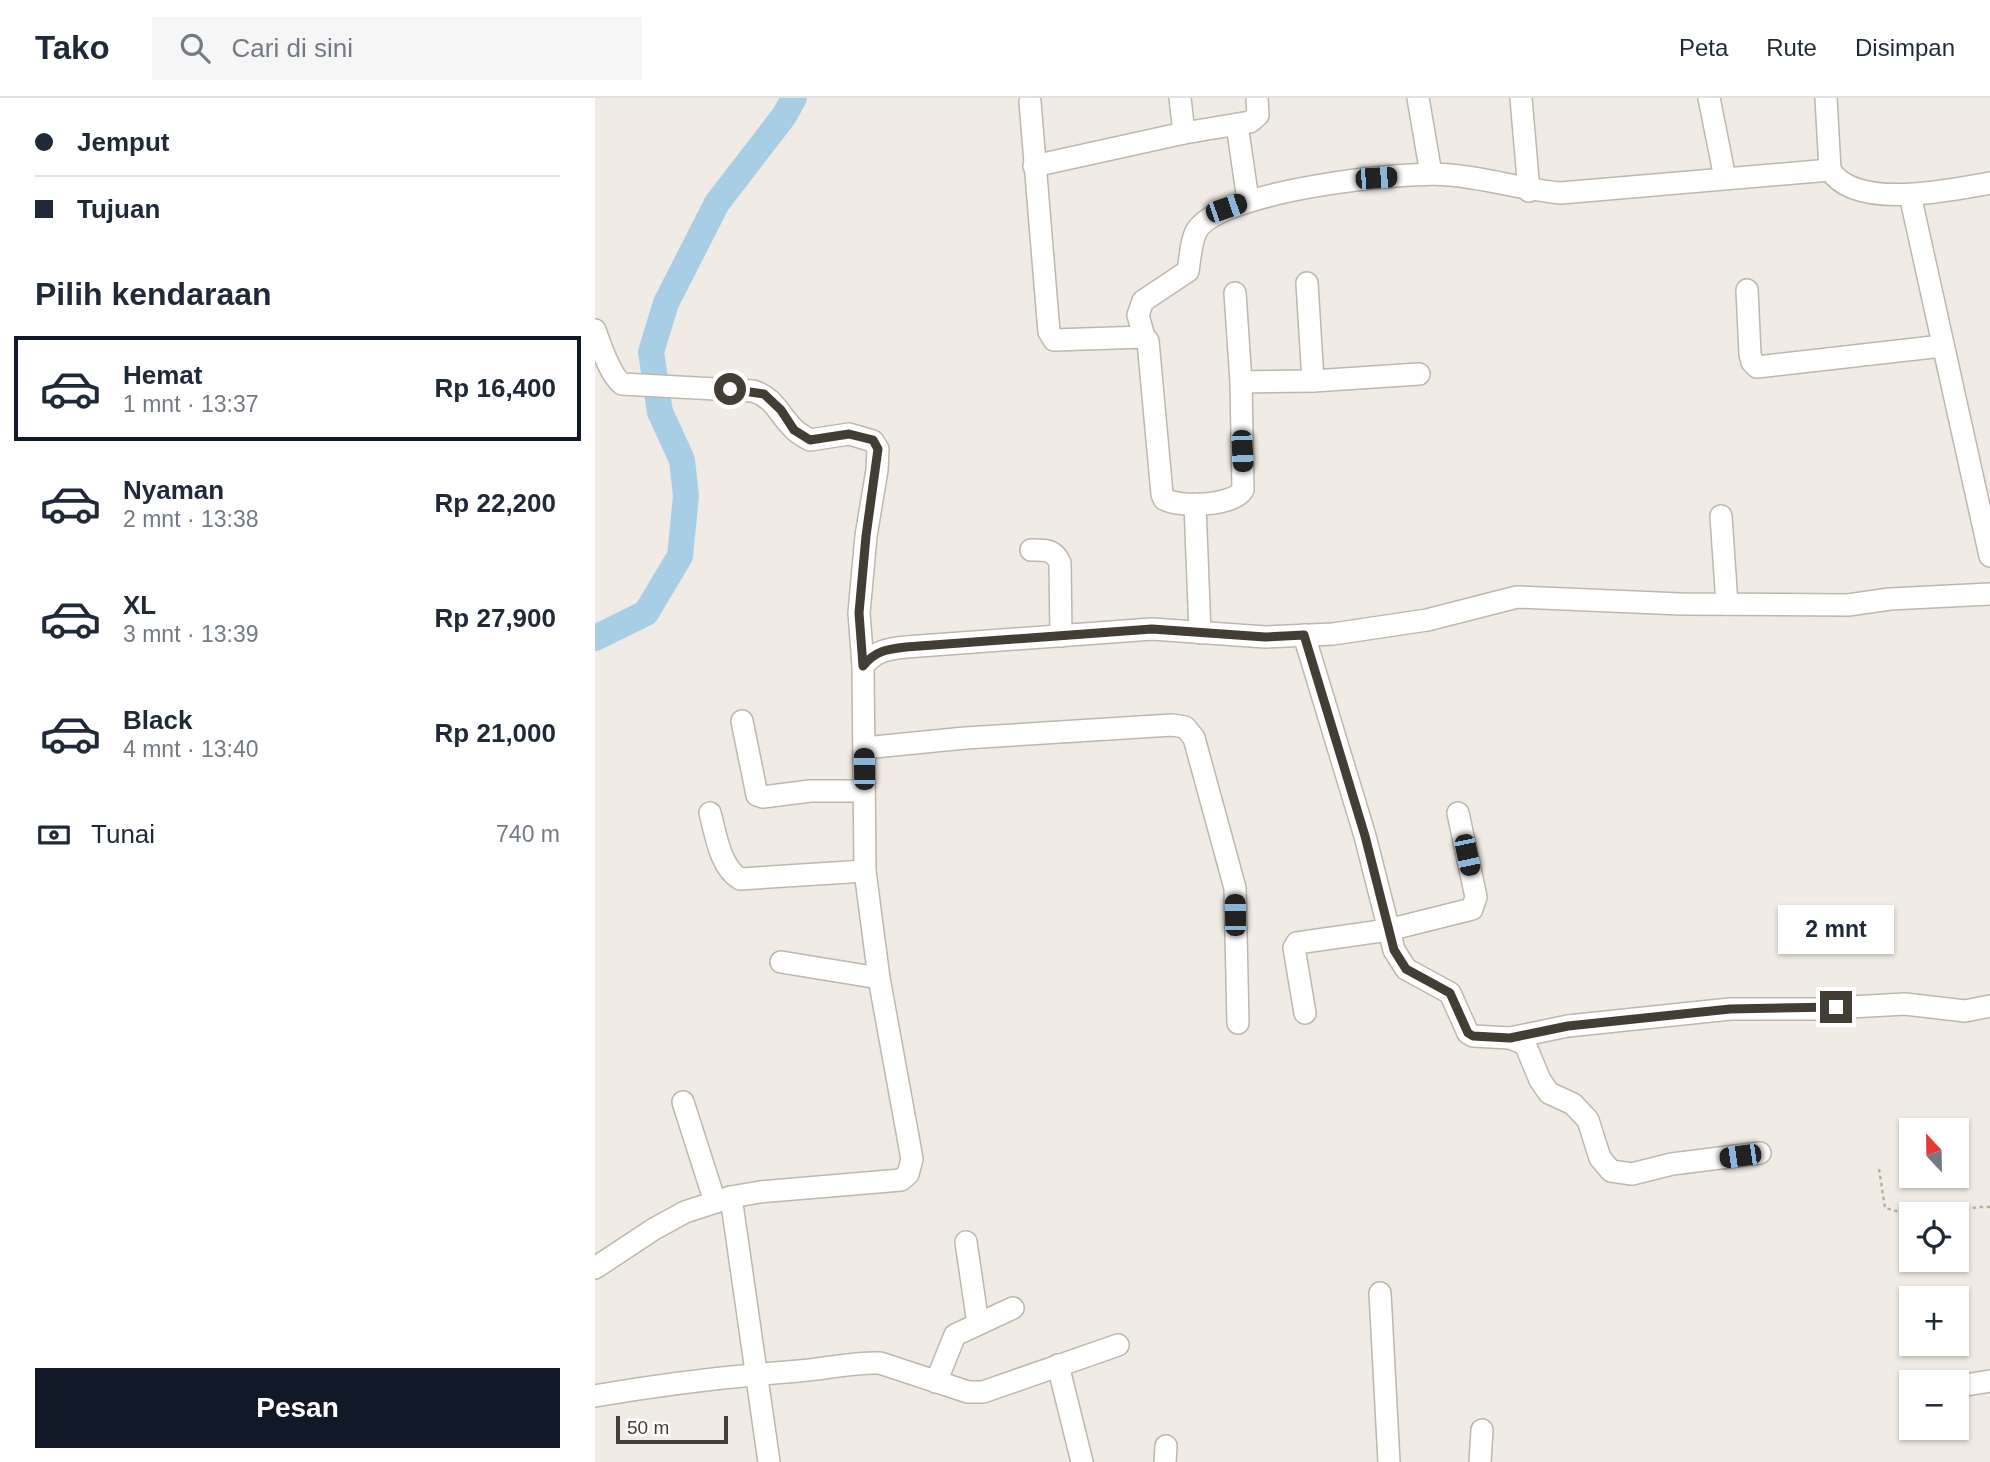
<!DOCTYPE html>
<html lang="id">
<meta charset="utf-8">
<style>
body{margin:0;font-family:Helvetica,sans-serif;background:#f6f6f7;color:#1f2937;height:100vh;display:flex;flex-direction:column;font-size:26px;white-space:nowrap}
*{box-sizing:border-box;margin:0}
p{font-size:23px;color:#747a83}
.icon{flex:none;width:38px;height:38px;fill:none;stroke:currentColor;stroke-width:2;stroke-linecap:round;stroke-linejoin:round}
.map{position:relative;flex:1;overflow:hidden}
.side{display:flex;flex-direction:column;background:#fff;width:595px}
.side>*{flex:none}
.guide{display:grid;align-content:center;height:154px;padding:0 35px;background:#fff}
.needle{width:46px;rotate:338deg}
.tools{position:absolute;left:1304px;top:1020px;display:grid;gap:14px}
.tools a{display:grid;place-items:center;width:70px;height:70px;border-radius:0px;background:#fff;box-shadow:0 2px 5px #0004;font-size:35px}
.scale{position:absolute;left:21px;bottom:18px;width:112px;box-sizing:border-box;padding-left:7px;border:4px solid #423d35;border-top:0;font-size:19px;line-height:24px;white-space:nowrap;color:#423d35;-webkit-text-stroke:5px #fff;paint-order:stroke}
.end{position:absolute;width:32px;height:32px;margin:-16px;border:9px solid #423d35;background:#fff;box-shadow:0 0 0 4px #fff}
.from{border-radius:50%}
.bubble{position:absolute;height:49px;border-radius:0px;background:#fff;box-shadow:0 2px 5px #0004;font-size:23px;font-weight:600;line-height:49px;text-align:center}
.car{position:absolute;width:21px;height:42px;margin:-21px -10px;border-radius:9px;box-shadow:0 0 5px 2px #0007;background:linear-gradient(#222 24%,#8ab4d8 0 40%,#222 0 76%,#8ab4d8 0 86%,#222 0)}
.guide b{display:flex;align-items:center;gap:24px;height:66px;font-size:26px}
.guide b+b{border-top:2px solid #e0e1e3}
.guide i{width:18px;height:18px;background:#1f2937}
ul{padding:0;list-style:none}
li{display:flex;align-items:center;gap:21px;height:105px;margin:0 14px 10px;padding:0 21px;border:4px solid transparent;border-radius:0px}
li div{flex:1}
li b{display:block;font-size:26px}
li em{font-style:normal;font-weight:600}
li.active{border-color:#111827}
li>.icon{width:63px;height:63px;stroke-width:1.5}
h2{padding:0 35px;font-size:32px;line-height:84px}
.pay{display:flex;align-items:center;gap:18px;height:77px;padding:0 35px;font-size:26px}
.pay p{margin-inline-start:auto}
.button{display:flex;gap:14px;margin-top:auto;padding:14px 35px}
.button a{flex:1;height:80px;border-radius:0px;background:#111827;color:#fff;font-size:28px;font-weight:600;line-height:80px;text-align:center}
header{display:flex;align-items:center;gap:42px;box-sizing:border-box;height:98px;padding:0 35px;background:#fff;border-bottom:2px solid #e0e1e3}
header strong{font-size:33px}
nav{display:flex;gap:38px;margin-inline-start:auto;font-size:24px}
.search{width:490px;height:63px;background:#f6f6f7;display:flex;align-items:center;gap:18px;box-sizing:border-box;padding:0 24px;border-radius:0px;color:#747a83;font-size:26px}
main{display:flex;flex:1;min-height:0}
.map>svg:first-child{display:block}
</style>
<header>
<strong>Tako</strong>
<div class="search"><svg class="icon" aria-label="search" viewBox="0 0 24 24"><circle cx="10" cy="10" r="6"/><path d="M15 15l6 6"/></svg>Cari di sini</div>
<nav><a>Peta</a><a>Rute</a><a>Disimpan</a></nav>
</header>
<main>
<section class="side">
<div class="guide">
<b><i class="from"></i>Jemput</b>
<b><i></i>Tujuan</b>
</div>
<h2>Pilih kendaraan</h2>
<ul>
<li class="active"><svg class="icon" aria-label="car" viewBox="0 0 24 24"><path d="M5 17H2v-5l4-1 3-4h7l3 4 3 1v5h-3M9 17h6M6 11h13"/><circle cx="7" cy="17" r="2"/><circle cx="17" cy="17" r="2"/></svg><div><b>Hemat</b><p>1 mnt · 13:37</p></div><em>Rp 16,400</em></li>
<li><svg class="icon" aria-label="car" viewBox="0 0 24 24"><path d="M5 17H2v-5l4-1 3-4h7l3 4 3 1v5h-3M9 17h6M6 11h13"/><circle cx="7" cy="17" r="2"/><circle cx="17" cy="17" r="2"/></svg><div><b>Nyaman</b><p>2 mnt · 13:38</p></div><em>Rp 22,200</em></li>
<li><svg class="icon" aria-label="car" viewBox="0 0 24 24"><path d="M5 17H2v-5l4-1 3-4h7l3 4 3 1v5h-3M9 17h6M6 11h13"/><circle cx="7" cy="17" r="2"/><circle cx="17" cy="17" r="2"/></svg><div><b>XL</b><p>3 mnt · 13:39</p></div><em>Rp 27,900</em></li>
<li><svg class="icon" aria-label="car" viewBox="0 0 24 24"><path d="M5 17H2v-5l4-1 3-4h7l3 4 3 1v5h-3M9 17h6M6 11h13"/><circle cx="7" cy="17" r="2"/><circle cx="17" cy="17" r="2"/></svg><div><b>Black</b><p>4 mnt · 13:40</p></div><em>Rp 21,000</em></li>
</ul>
<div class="pay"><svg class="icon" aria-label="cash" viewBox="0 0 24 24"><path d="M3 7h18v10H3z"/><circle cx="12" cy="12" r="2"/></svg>Tunai<p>740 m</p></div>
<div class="button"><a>Pesan</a></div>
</section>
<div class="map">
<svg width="1395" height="1364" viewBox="0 0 1395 1364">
<rect width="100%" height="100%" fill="#f0ece5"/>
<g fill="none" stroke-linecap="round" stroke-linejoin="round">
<polyline stroke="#a8cee6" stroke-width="26" points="0,540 51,515 85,458 91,398 87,362 65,314 56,254 71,205 122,105 189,18 199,0"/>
<defs>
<g id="minor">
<polyline points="585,0 589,35"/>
<polyline points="823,0 836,76"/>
<polyline points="926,0 934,93"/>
<polyline points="1114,0 1130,80"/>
<path d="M1231 0 1235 72C1261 113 1355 92 1395 85"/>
<path d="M435 4 454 234 459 242 549 239 553 243 567 396 569 401C585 410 638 408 648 392L646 284 640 195"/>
<polyline points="642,27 653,102"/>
<polyline points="439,68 589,35 655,24 663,17 662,0"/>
<polyline points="1315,97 1395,458"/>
<polyline points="712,185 718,283"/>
<polyline points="1152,192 1155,256 1157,264 1162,269 1347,248"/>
<path d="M0 232C5 246 15 277 27 286L158 293C181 300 184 318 200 332 204 336 210 339 215 342L254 336 278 343 283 351 282 372 271 438 264 515 268 568"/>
<path d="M549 239 543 217 548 203 593 173C595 161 596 142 602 132 626 93 810 72 855 77 892 80 929 92 966 95L1235 72"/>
<polyline points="646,284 718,283 824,276"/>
<polyline points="600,406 605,535"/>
<polyline points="1126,418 1132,506"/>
<path d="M436 452C450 452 459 451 465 465L466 538"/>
<polyline points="709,537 770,738 799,852 811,871 855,895 873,935 878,938 915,940 973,928 1135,911 1219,911 1310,906 1370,913 1395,908"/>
<polyline points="147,623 162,697 168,699 215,693 269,693"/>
<polyline points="269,650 370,640 577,627 590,629 599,640 640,790 643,925"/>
<path d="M115 715C121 737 125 769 145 781L270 773"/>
<polyline points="186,864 284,880"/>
<polyline points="710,915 699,850 702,845 793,832 877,811 881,799 863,715"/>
<polyline points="915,940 930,946 945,982 954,995 978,1006 993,1022 1005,1060 1016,1073 1037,1076 1077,1066 1165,1055"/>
<polyline points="88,1004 120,1104"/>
<polyline points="136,1099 174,1364"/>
<polyline points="371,1144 383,1226"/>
<path d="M0 1170 59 1131 90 1114 136 1099 165 1094 306 1082 313 1076 317 1061 284 880 270 773 268 568C280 553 292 551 311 549L557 531 670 539 738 536 832 522 922 499 1086 506 1253 507 1295 501 1395 496"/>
<polyline points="785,1195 794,1364"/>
<polyline points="463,1267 487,1364"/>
<polyline points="341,1284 360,1237 418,1210"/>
<polyline points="1364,1288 1395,1283"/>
<path d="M0 1298C68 1286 136 1278 204 1273 231 1271 258 1264 285 1265L373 1294H388L523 1247"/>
<polyline points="570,1364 571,1348"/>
<polyline points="885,1364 887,1332"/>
</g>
</defs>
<use href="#minor" stroke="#bdb7ac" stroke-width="24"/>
<g stroke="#baaf9c" stroke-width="2.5" stroke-dasharray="3.5 3.5" stroke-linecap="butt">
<polyline points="1284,1071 1290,1110 1316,1117"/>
<polyline points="1329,1116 1386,1109 1395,1109"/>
</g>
<use href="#minor" stroke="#fff" stroke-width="21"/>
</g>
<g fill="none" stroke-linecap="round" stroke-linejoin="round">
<path stroke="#423d35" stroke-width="9" d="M135 291 169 296 186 312 199 332 215 342 254 336 278 342 283 351 271 438 264 515 268 568C280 553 292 551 311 549L557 531 670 539 709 537 770 738 799 852 811 871 855 895 873 935 878 938 915 940 973 928 1135 911 1241 909"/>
</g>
</svg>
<div class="tools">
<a><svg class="needle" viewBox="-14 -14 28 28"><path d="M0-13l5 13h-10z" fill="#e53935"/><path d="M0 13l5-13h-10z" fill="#747a83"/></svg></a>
<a><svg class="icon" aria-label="locate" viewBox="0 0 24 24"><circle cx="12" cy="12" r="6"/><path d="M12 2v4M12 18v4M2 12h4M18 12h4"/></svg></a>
<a>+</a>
<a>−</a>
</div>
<div class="scale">50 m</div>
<i class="end from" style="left:135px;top:291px"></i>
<i class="end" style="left:1241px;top:909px"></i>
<div class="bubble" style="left:1183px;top:807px;width:116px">2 mnt</div>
<i class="car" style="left:781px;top:80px;rotate:86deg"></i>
<i class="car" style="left:631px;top:110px;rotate:71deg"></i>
<i class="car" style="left:647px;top:353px;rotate:177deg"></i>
<i class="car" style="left:269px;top:671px;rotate:359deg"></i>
<i class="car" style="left:872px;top:757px;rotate:168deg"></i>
<i class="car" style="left:640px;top:817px;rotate:359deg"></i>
<i class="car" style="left:1145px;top:1058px;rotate:262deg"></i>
</div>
</main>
